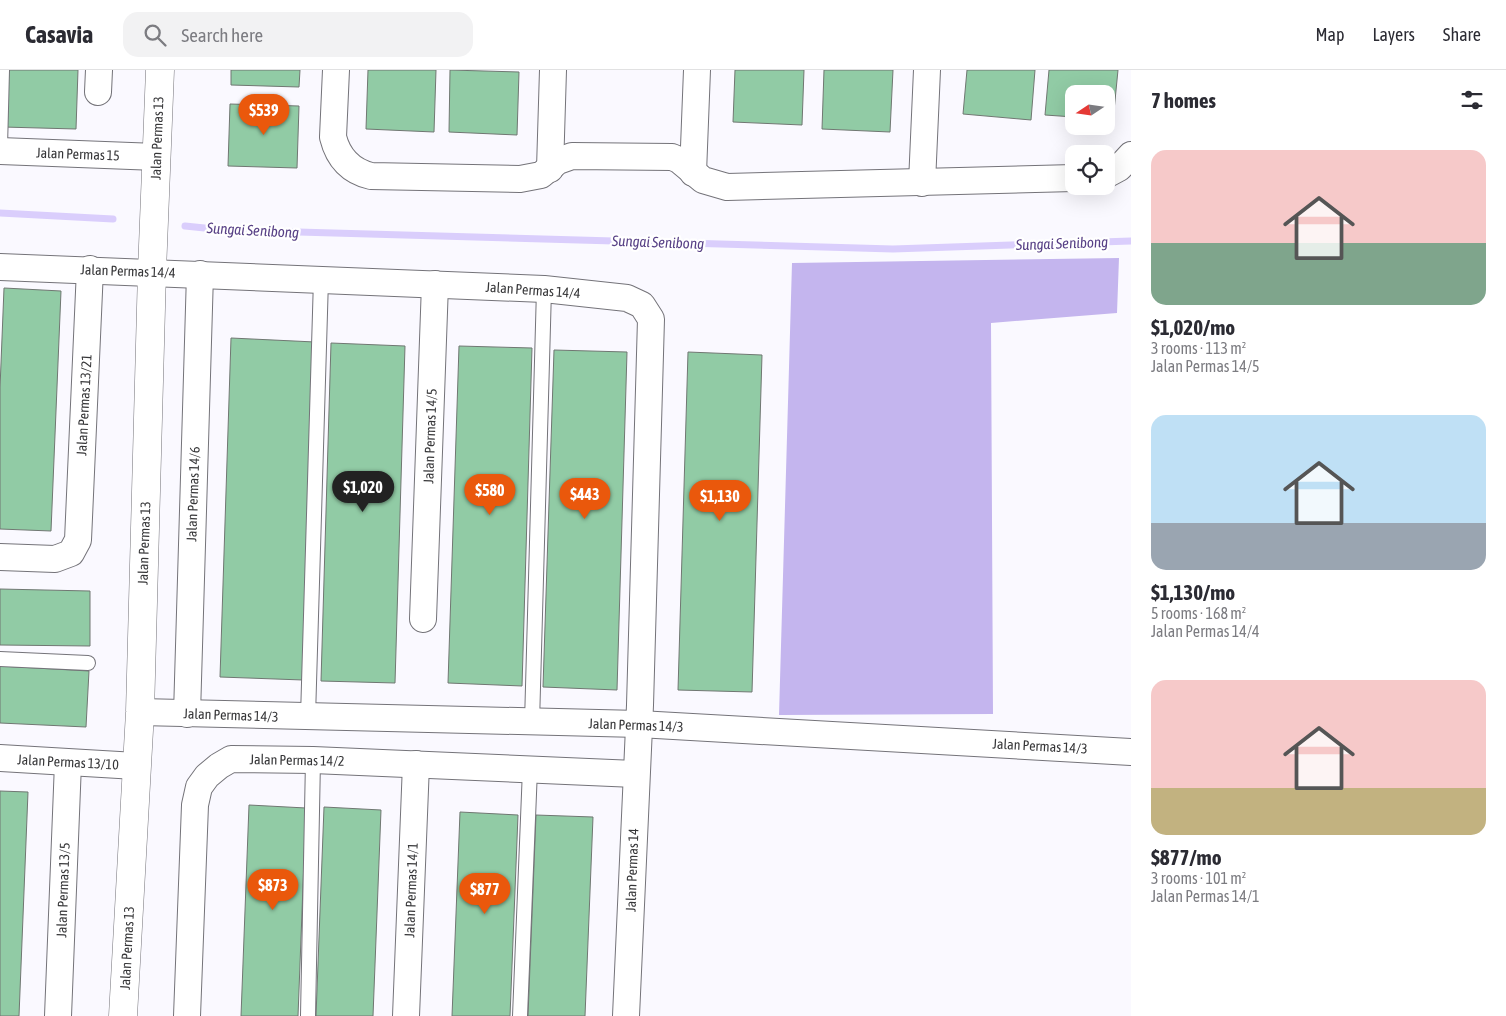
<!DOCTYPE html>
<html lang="en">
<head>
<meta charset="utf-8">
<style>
	:root { --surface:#fff; --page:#f2f2f3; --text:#2b2b33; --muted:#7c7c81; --line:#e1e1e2; --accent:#ea580c }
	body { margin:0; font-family:"Asap Condensed",sans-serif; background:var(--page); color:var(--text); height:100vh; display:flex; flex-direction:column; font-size:19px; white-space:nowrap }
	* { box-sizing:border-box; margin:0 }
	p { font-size:16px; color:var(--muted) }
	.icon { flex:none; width:28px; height:28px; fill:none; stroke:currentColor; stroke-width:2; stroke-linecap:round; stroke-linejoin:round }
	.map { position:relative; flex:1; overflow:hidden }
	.side { display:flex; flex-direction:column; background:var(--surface); width:375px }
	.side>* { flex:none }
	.needle { width:32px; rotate:257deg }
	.tools { position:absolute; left:1065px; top:15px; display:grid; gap:10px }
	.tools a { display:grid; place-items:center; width:50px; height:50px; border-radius:10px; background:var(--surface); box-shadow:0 5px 20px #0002; font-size:25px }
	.price { position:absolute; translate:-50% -42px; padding:0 11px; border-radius:18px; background:var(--accent); color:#fff; font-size:16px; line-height:32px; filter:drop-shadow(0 1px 2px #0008) }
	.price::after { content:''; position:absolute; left:50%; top:30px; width:15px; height:11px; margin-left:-8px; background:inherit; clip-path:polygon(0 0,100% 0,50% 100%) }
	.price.active { background:#222; color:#fff }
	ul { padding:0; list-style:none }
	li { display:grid; align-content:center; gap:10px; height:265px; padding:0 20px }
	li span { display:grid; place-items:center; height:155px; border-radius:15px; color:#555 }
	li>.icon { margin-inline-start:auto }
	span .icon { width:90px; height:90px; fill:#fffc; stroke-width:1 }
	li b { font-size:21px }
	h2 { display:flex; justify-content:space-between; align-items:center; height:60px; padding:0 20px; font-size:21px }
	header { display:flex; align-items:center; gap:30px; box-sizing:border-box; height:70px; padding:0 25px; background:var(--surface); border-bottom:1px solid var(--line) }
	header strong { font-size:24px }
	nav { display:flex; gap:28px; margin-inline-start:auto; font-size:18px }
	.search { width:350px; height:45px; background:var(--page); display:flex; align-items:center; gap:12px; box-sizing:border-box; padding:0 18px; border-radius:15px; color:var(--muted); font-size:19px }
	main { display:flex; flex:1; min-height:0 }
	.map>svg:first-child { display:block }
</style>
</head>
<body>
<header>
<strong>Casavia</strong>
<div class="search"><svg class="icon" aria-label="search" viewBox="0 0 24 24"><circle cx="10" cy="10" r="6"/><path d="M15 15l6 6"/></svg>Search here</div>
<nav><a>Map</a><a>Layers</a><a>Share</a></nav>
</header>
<main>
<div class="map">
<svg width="1131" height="946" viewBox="0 0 1131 946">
	<rect width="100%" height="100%" fill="#faf9ff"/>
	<!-- forest -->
	<path fill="#c4b5ee" d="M 1119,188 L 1117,243 L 991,253 L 993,644 L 779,645 L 792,193 Z"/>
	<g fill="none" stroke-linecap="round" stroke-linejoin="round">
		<!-- stream -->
		<g stroke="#dacefc" stroke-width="7">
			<path d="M 0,143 L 113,149"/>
			<path d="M 185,156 L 224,160 L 893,179 L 1131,171"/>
		</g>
	</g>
	<!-- building -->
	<g fill="#91cba5" stroke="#707772">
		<path d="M 4,0 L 78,0 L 76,59 L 3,57 Z"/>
		<path d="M 231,0 L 300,0 L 299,17 L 231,15 Z"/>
		<path d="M 368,0 L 436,0 L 434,62 L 366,59 Z"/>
		<path d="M 450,0 L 519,2 L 517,65 L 449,62 Z"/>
		<path d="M 735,0 L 804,0 L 802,55 L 733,52 Z"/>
		<path d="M 824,0 L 893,0 L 890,62 L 822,59 Z"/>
		<path d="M 967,0 L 1035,0 L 1031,50 L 963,44 Z"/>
		<path d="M 1049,0 L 1118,0 L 1113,51 L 1106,50 L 1106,24 L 1074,24 L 1074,47 L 1045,45 Z"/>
		<path d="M 230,34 L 299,36 L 297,98 L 228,96 Z"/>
		<path d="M 4,218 L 61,221 L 51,461 L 0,459 L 0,318 Z"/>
		<path d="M 231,268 L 315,272 L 303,610 L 220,607 Z"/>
		<path d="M 331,273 L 405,276 L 395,613 L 321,611 Z"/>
		<path d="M 459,276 L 532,278 L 522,616 L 448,613 Z"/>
		<path d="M 554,280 L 627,282 L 617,620 L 543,617 Z"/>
		<path d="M 688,282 L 762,285 L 752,622 L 678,620 Z"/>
		<path d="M 0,519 L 90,521 L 90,576 L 0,575 Z"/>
		<path d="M 0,596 L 89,601 L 86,657 L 0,653 Z"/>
		<path d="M 0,721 L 28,722 L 19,946 L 0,946 Z"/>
		<path d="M 249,735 L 306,738 L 298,946 L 241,946 Z"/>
		<path d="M 324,737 L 381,740 L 373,946 L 316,946 Z"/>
		<path d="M 460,742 L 518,745 L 510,946 L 452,946 Z"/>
		<path d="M 536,745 L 593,747 L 585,946 L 528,946 Z"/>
	</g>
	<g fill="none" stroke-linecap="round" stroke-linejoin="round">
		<!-- service casing -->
		<g stroke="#747379" stroke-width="16">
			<g id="service">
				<path d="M 0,77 L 2,0"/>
				<path d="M 0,589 L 88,593"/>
				<path d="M 308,647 L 321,209"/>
				<path d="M 532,653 L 544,219"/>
				<path d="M 308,946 L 313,690"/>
				<path d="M 520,946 L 530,699"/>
			</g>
		</g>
		<!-- minor casing -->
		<g stroke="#747379" stroke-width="28">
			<g id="minor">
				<path d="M 336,0 L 333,67 C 338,87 350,101 371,106 L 520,109 L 541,105 L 558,91 L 572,86 L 672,87 L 679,90 L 703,110 L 727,117 L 1074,108"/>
				<path d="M 98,22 L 99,0"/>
				<path d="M 0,81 L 157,87"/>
				<path d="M 550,99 L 553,0"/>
				<path d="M 693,103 L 697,0"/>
				<path d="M 1106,105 L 1119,98 L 1131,85"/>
				<path d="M 922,113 L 927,0"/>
				<path d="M 0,197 L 544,219 L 627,228 L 642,235 L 651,249 L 640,635 L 626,946"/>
				<path d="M 0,487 L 55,489 L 71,483 L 78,470 L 90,199"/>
				<path d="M 423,549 L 435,214"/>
				<path d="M 140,642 L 639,654 L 1131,682"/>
				<path d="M 187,644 L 200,204"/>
				<path d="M 0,688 L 136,696"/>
				<path d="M 58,946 L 68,693"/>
				<path d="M 187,946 L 195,735 L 199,717 L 207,706 L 219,696 L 231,689 L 313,690 L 635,704"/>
				<path d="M 406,946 L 416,694"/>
			</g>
		</g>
		<!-- secondary casing -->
		<g stroke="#747379" stroke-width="29">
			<path id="secondary" d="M 123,946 L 140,642 L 152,201 L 160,0"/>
		</g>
		<!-- service -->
		<use href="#service" stroke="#fff" stroke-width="14"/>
		<!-- minor -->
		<use href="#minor" stroke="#fff" stroke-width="26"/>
		<!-- secondary -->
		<use href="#secondary" stroke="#fff" stroke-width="28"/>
	</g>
	<g text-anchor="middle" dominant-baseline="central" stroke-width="4.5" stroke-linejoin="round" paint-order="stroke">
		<!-- street labels -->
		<g font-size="14" fill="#363638" stroke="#fff">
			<text transform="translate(157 68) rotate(-88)">Jalan Permas 13</text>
			<text transform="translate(78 84) rotate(2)">Jalan Permas 15</text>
			<text transform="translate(128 201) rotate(2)">Jalan Permas 14/4</text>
			<text transform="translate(533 220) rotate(4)">Jalan Permas 14/4</text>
			<text transform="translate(84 335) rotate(-87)">Jalan Permas 13/21</text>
			<text transform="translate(430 366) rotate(-88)">Jalan Permas 14/5</text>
			<text transform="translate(193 424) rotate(-88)">Jalan Permas 14/6</text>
			<text transform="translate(144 473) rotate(-88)">Jalan Permas 13</text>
			<text transform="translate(231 645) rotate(2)">Jalan Permas 14/3</text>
			<text transform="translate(636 655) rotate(2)">Jalan Permas 14/3</text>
			<text transform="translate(1040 676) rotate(3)">Jalan Permas 14/3</text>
			<text transform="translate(297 690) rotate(1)">Jalan Permas 14/2</text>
			<text transform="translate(68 692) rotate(3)">Jalan Permas 13/10</text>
			<text transform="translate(632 800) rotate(-88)">Jalan Permas 14</text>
			<text transform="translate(63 820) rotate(-88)">Jalan Permas 13/5</text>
			<text transform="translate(411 820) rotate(-88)">Jalan Permas 14/1</text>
			<text transform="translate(127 878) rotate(-87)">Jalan Permas 13</text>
		</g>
		<!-- water labels -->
		<g font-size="15" font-style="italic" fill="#584186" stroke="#fff">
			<text transform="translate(253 160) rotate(3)">Sungai Senibong</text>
			<text transform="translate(658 172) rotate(2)">Sungai Senibong</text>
			<text transform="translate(1062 173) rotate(-2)">Sungai Senibong</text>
		</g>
	</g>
</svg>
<div class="tools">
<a><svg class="needle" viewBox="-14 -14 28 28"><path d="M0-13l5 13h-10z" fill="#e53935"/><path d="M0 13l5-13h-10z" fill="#7c7c81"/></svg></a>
<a><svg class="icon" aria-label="locate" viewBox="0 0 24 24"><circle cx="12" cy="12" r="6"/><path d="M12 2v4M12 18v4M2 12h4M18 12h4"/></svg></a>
</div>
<b class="price" style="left:264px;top:66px">$539</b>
<b class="price active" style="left:363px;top:443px">$1,020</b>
<b class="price" style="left:490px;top:446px">$580</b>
<b class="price" style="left:585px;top:450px">$443</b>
<b class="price" style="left:720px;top:452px">$1,130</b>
<b class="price" style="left:273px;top:841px">$873</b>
<b class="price" style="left:485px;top:845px">$877</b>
</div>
<section class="side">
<h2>7 homes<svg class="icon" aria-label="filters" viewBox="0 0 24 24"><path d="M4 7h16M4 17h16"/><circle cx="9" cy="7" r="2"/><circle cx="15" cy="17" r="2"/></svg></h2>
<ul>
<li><span style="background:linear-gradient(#f6c9c9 60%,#7fa58c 0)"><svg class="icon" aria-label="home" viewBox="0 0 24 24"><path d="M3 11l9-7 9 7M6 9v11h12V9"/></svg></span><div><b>$1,020/mo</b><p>3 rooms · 113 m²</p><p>Jalan Permas 14/5</p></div></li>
<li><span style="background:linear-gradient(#bfe0f5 70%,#9aa5b1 0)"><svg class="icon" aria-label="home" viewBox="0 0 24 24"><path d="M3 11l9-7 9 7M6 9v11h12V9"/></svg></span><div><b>$1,130/mo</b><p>5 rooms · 168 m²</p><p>Jalan Permas 14/4</p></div></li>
<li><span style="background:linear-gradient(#f6c9c9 70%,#c2b280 0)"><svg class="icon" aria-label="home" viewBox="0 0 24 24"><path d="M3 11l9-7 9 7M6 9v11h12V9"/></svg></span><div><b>$877/mo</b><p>3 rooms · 101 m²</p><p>Jalan Permas 14/1</p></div></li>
</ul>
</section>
</main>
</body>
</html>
